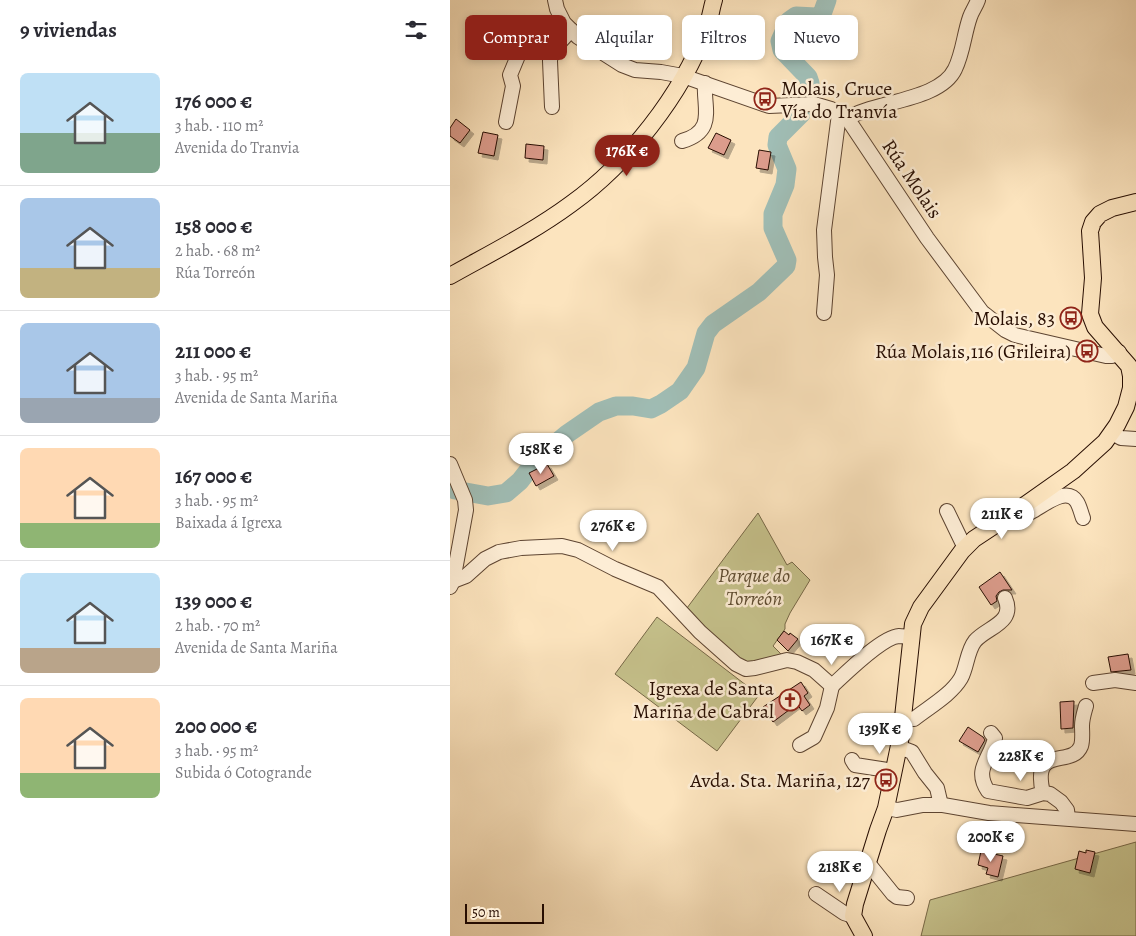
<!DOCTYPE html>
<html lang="es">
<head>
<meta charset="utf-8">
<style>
	:root { --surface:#fff; --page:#f2f2f3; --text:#2b2b33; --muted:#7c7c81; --line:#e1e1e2; --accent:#8f2418 }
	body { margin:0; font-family:Alegreya,serif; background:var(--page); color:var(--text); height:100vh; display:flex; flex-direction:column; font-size:19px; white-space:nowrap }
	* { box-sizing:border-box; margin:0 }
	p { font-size:16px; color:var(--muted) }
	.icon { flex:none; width:28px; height:28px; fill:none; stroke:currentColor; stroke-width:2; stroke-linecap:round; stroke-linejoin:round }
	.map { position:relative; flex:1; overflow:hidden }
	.details { display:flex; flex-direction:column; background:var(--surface); width:450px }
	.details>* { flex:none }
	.top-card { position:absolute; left:15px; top:15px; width:475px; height:45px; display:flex; gap:10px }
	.scale { position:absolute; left:15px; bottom:12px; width:79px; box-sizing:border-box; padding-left:5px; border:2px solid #280e02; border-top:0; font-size:14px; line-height:18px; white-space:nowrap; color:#280e02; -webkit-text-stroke:4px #fdedd5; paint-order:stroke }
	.price { position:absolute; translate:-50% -42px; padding:0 11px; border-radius:18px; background:#fff; color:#222; font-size:16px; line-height:32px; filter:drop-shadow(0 1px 2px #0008) }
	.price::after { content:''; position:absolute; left:50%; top:30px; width:15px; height:11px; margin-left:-8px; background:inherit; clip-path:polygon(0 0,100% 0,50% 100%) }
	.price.selected { background:var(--accent); color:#fff }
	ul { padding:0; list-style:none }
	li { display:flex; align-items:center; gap:15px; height:125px; padding:0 20px }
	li+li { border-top:1px solid var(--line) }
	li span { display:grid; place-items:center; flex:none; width:140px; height:100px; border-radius:8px; color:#555 }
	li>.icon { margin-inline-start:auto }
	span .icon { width:60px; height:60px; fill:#fffc; stroke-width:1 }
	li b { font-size:21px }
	h2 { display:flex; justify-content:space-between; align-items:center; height:60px; padding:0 20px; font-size:21px }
	.tag { padding:0 18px; border-radius:8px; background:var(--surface); box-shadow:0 2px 8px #0003; font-size:18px; line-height:45px }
	.tag.selected { background:var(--accent); color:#fff }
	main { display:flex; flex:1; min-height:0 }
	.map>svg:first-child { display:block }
</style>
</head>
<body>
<main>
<section class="details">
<h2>9 viviendas<svg class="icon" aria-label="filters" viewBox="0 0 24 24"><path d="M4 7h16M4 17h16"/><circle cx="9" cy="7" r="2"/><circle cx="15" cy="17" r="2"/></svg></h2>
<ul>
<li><span style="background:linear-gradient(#bfe0f5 60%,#7fa58c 0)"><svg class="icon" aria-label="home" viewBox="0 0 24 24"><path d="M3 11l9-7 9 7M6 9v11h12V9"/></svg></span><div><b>176 000 €</b><p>3 hab. · 110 m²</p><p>Avenida do Tranvia</p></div></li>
<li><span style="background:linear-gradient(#a9c7e8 70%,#c2b280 0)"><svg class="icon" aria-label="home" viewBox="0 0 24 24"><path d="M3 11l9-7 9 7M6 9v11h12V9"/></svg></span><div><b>158 000 €</b><p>2 hab. · 68 m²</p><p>Rúa Torreón</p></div></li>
<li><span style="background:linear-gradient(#a9c7e8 75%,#9aa5b1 0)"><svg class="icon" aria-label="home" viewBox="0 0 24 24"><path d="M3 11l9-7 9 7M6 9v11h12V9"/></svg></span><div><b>211 000 €</b><p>3 hab. · 95 m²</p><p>Avenida de Santa Mariña</p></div></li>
<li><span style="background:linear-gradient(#ffd9b3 75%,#8fb573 0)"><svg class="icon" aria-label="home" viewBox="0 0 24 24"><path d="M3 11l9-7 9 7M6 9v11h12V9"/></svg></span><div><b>167 000 €</b><p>3 hab. · 95 m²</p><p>Baixada á Igrexa</p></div></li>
<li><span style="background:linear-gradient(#bfe0f5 75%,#b9a48a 0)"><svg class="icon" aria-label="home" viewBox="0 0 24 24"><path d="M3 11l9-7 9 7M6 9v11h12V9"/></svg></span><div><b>139 000 €</b><p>2 hab. · 70 m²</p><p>Avenida de Santa Mariña</p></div></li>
<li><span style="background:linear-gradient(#ffd9b3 75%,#8fb573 0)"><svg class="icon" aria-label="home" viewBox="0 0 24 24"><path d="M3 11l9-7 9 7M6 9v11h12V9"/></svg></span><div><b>200 000 €</b><p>3 hab. · 95 m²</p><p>Subida ó Cotogrande</p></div></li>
</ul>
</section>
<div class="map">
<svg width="686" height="936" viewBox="0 0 686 936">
	<defs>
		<filter id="shadow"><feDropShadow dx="4" dy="4" stdDeviation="0" flood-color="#0004"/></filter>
	</defs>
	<rect width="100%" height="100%" fill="#fce4be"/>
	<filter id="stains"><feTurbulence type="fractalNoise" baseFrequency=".004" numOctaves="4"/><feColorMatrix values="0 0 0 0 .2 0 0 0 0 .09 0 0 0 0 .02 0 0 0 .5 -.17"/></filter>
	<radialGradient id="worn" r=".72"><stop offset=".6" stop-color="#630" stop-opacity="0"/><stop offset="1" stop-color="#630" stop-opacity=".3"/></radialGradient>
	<!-- green -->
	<g fill="#c6c28c" stroke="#776847">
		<path d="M 308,513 L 337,565 L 342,562 L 360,580 L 340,613 L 335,624 L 335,629 L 323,646 L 331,654 C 319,659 307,665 293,661 C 283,659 245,618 237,608 Z"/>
		<path d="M 207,617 L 309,695 L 267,751 L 165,674 Z"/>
		<path d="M 686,842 L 686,936 L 471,936 L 480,900 Z"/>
	</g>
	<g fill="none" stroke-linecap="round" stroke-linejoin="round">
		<!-- river -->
		<path stroke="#a0beb6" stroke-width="19" d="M 0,487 L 5,490 L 38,496 L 56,493 L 70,481 L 87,459 L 117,434 L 149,412 L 166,406 L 183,406 L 201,409 L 211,404 L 230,391 L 246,368 L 256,333 L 263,324 L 309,292 L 336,266 L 337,260 L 323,228 L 323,214 L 335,185 L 337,169 L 327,145 L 328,137 L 351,114 L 360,83 L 358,77 L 332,50 L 330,41 L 339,21 L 346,16 L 366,17 L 372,14 L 377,0"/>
	</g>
	<!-- building -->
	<g fill="#dc9c8c" stroke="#280e02" filter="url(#shadow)">
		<path d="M 6,119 L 20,130 L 10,143 L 0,136 L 0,128 Z"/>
		<path d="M 33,132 L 48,135 L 44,156 L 28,153 Z"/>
		<path d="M 266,133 L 281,140 L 274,155 L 258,148 Z"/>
		<path d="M 76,144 L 94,146 L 93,160 L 75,158 Z"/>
		<path d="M 309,150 L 321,152 L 318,170 L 306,168 Z"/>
		<path d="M 97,464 L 104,476 L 86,486 L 79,473 Z"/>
		<path d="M 550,572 L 562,590 L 553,590 L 549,592 L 546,596 L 547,601 L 541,605 L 529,587 Z"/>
		<path d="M 334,631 L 339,635 L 340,633 L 348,639 L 338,651 L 327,640 Z"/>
		<path d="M 678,654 L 681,670 L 661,672 L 658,657 Z"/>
		<path d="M 351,682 L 358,693 L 354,696 L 360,705 L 352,711 L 347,704 L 323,722 L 313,707 Z"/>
		<path d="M 624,701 L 623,728 L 611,729 L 610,702 Z"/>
		<path d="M 518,727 L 533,737 L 535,740 L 528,752 L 509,741 Z"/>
		<path d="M 636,850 L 645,852 L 640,873 L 625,869 L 629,851 L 636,853 Z"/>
		<path d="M 531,851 L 553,856 L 548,877 L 536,874 L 538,868 L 528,865 Z"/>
	</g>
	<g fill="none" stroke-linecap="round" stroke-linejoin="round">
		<!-- minor casing -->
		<g stroke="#5d4431" stroke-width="16">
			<g id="minor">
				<path d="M 105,0 L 107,9 L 114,23 L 128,37 L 172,65 L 185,70 L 211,72 L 233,76 L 319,106 L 364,104 L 381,109 L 399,121 L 477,238 L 532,312 L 555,330 L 565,335 L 656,356 L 662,356 L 669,352"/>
				<path d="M 102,107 L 100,61 L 101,53 L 110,42"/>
				<path d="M 396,119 C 424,101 490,101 505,69 C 513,53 514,34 520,17 C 522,11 526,6 528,0"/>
				<path d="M 56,122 L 63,86 L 60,75 L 70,51 L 77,47 L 110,42 L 121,30"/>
				<path d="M 232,141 C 267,131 253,107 255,83"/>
				<path d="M 374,313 L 377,275 L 375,257 L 374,230 L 389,114"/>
				<path d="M 662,433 L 671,438 L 686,439"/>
				<path d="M 0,464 L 15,500 L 16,510 L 3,581 L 0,587"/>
				<path d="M 576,505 L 581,512 C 593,506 617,485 627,502 C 630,507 631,513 633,518"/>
				<path d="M 497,511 L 512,542 L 516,547"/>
				<path d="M 3,581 L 16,576 L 35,559 L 49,552 L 71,548 L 112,546 L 128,550 L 165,569 L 208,587 L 250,632 L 286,664 L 296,669 L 305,668 L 337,660 L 347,662 L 364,670 L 382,686 C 395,674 432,637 449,636 C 453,636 457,637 461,637"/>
				<path d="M 643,683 L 665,680 L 686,683"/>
				<path d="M 453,718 L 464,719 C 479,707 501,695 511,678 C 517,667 517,651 525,641 C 537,627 566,623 555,598"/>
				<path d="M 541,733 L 545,738 C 541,758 523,769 538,791 L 577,798 L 593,793 L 600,794 L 611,802 L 617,810 L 618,818"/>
				<path d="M 350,745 L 364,737 L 377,708 L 382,686"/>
				<path d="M 449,747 L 462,752 L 475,773 L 487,788 L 491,805"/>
				<path d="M 402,760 L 405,765 L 444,771"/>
				<path d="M 593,793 C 581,743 622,769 631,746 C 633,740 632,731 632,726 C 632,719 634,713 636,706"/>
				<path d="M 436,808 L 447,810 L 473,805 L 493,805 L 539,813 L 686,824"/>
				<path d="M 418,863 L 443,894 L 447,897 L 457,898"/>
				<path d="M 366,894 L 394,913 L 403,916"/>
			</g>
		</g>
		<!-- major casing -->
		<g stroke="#280e02" stroke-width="18">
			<g id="major">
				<path d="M 0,276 C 41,253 83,232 121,204 C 177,164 232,95 256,29 C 260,20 261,10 264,0"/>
				<path d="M 414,936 L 403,916 L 405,904 L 428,830 L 436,808 L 451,736 L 463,624 L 471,607 L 512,551 L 524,539 L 565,512 L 623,471 L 655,442 L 667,425 L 676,407 L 681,388 L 681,376 L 679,366 L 645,327 L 640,314 L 643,278 L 640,231 L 643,222 L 650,214 L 662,208 L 686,202"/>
			</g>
		</g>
		<!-- minor -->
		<use href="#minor" stroke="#fdedd5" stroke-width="14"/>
		<!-- major -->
		<use href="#major" stroke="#fce4be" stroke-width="16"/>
	</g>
	<!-- icons -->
	<defs>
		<g id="bus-ring" transform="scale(1.125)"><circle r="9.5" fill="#fdedd5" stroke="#8f2418" stroke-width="1.5"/><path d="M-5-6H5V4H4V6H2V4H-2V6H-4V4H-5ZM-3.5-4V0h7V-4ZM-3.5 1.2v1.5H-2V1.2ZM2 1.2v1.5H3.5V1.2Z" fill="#8f2418"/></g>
		<g id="church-ring" transform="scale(1.125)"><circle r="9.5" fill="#fdedd5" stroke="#8f2418" stroke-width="1.5"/><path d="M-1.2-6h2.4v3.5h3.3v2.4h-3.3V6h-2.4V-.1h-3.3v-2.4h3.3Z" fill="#8f2418"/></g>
	</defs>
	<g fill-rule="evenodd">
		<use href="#bus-ring" x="315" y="99"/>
		<use href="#bus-ring" x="621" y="318"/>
		<use href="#bus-ring" x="637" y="351"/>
		<use href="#church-ring" x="340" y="700"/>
		<use href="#bus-ring" x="436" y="780"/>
	</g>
	<g text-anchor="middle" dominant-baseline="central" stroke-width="5" stroke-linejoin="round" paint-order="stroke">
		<!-- poi labels -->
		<g font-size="20" fill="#280e02" stroke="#fdedd5" text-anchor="end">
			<text x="331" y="88" text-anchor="start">Molais, Cruce<tspan x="331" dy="23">Vía do Tranvía</tspan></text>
			<text x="605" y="318">Molais, 83</text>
			<text x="621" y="351">Rúa Molais,116 (Grileira)</text>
			<text x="324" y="688">Igrexa de Santa<tspan x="324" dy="23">Mariña de Cabral</tspan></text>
			<text x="420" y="780">Avda. Sta. Mariña, 127</text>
		</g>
		<!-- street labels -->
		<g font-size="20" fill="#280e02" stroke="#fdedd5">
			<text transform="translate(462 179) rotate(56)">Rúa Molais</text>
		</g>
		<!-- park labels -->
		<g font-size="20" font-style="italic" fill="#5f4d32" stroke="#fdedd5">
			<text x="304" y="575">Parque do<tspan x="304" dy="23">Torreón</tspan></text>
		</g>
	</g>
	<rect width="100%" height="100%" filter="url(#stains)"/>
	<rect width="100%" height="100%" fill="url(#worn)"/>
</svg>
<div class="scale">50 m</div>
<b class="price selected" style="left:177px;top:177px">176K €</b>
<b class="price" style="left:91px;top:475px">158K €</b>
<b class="price" style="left:552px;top:540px">211K €</b>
<b class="price" style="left:163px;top:552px">276K €</b>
<b class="price" style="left:382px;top:666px">167K €</b>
<b class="price" style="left:430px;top:755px">139K €</b>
<b class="price" style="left:571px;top:782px">228K €</b>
<b class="price" style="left:541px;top:863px">200K €</b>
<b class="price" style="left:390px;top:893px">218K €</b>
<div class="top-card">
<a class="tag selected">Comprar</a>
<a class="tag">Alquilar</a>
<a class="tag">Filtros</a>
<a class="tag">Nuevo</a>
</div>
</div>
</main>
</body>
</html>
